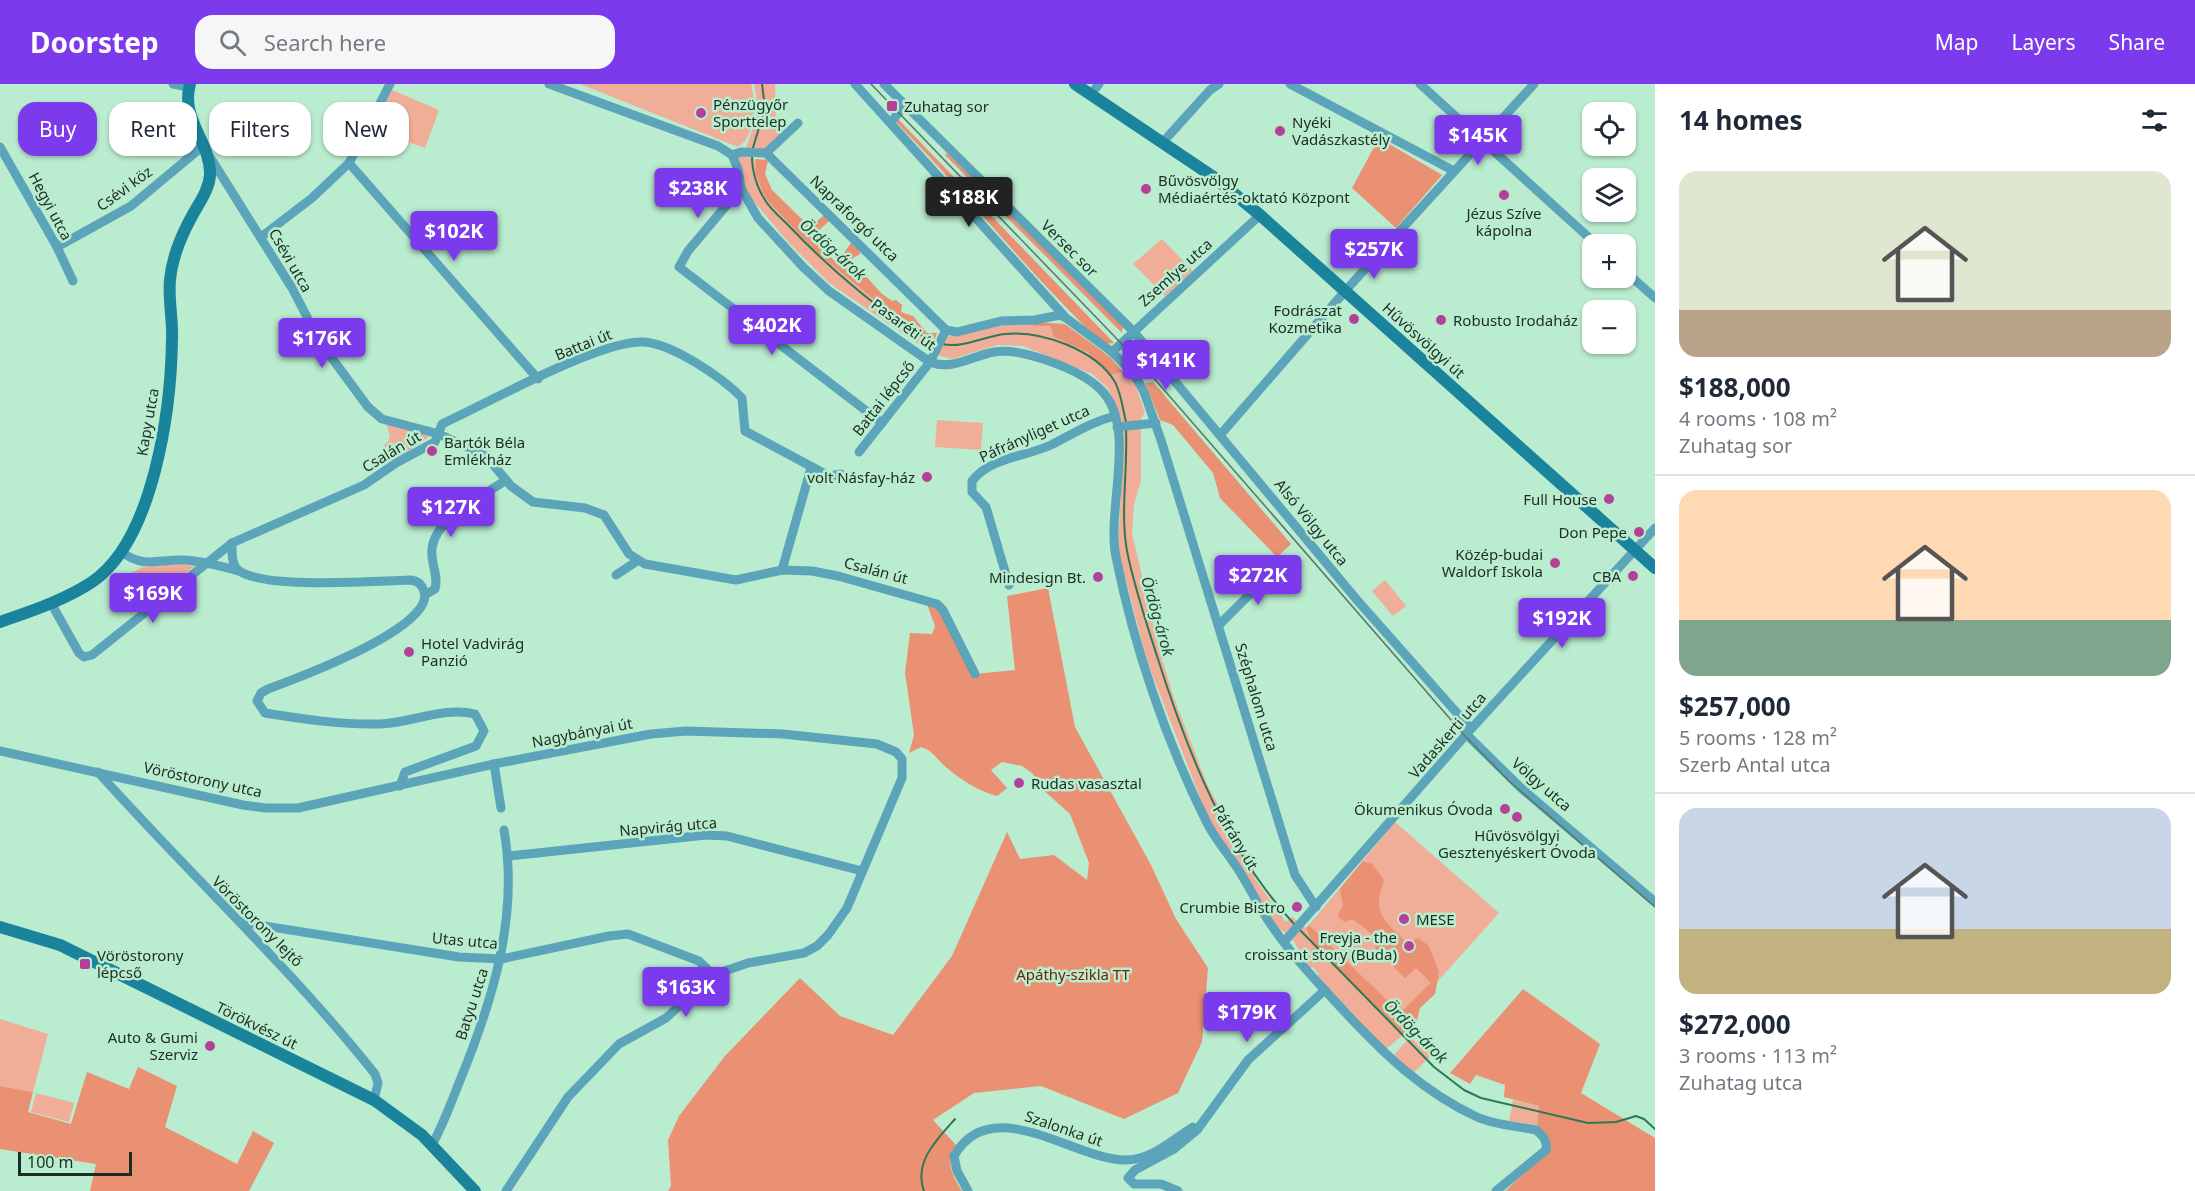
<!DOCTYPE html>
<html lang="en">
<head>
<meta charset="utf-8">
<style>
	:root { --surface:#fff; --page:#f6f6f7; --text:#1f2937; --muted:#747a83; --line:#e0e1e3; --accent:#7c3aed }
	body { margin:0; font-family:"Noto Sans",sans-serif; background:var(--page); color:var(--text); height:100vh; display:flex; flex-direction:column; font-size:22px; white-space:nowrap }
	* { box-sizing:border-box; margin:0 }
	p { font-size:20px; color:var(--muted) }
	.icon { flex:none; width:33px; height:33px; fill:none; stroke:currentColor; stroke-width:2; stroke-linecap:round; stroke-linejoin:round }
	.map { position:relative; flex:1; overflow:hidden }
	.panel { display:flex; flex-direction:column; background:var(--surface); width:540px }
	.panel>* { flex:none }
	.guide { position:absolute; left:18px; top:18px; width:570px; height:54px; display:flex; gap:12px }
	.tools { position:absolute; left:1582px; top:18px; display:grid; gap:12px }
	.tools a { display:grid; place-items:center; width:54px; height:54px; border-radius:12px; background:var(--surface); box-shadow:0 2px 4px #0004; font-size:30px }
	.scale { position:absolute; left:18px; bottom:15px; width:114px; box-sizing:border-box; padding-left:6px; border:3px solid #1b2e23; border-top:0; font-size:16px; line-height:21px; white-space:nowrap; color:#1b2e23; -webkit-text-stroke:4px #baeccf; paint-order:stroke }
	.price { position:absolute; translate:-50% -51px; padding:0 14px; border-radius:6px; background:var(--accent); color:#fff; font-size:20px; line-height:39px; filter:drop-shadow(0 2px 3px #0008) }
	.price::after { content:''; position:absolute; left:50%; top:36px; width:18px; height:14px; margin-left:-9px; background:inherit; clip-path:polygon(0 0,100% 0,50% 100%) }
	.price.active { background:#222; color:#fff }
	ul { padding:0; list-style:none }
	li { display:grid; align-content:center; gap:12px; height:318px; padding:0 24px }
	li+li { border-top:2px solid var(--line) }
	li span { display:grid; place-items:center; height:186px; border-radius:18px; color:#555 }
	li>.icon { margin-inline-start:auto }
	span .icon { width:108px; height:108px; fill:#fffc; stroke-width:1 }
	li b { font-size:26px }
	h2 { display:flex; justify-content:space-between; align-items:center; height:72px; padding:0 24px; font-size:26px }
	.tag { padding:0 21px; border-radius:18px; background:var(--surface); box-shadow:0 2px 4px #0004; font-size:21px; line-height:54px }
	.tag.active { background:var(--accent); color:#fff }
	header { display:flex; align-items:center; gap:36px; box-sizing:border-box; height:84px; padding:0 30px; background:var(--accent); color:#fff }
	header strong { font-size:28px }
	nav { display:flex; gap:33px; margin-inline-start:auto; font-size:21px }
	.search { width:420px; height:54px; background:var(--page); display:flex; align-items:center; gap:15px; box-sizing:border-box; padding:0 21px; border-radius:18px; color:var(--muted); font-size:22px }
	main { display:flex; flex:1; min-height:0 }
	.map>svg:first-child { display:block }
</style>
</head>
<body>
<header>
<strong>Doorstep</strong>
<div class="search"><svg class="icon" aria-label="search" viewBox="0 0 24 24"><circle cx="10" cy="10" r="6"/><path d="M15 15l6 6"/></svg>Search here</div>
<nav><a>Map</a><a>Layers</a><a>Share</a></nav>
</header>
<main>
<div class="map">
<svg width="1655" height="1107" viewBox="0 0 1655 1107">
	<rect width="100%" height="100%" fill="#baeccf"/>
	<!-- green -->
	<g fill="#f0ae99">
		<path d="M 580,0 L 751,0 C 756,18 756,52 738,63 Z"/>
		<path d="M 754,0 L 775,0 C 775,17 778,23 774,40 L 782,49 L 765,67 L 745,66 C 754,43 760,24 754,0 Z"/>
		<path d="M 392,6 L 439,26 L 425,64 L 372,45 Z"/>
		<path d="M 740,72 L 756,75 L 755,88 L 765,114 L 815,167 L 871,213 L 934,258 L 930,268 L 829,199 L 787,157 L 747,109 L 737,74 Z"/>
		<path d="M 1162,155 L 1193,187 L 1165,212 L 1133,180 Z"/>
		<path d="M 1034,238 L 1035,242 L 1050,242 L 1054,253 L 1087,268 L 1111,291 L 1123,288 L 1134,298 L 1145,328 L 1141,335 L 1141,396 L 1134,421 L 1132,449 L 1160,569 L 1174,614 L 1207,700 L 1241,765 L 1254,783 L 1255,795 L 1286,838 L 1292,833 L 1306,844 L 1311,857 L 1403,951 L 1386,965 L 1317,892 L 1319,890 L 1313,883 L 1310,884 L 1293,856 L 1278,843 L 1210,739 L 1147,577 L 1118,466 L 1123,367 L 1122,337 L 1108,304 L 1092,290 L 1023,262 L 997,261 L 952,275 L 937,271 L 946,253 L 998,242 Z"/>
		<path d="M 937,336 L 983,339 L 981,366 L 935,363 Z"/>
		<path d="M 386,338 L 425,349 L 429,353 L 399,373 L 383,361 L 388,358 L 390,352 Z"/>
		<path d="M 175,480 L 195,482 L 168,502 L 168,496 L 164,492 L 125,492 L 143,483 Z"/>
		<path d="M 1385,496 L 1406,522 L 1393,532 L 1372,507 Z"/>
		<path d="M 1395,738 L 1499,829 L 1403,936 L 1309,841 Z"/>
		<path d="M 0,935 L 48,950 L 33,1008 L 0,1002 Z"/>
		<path d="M 1410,953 L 1432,971 L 1412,990 L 1393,972 Z"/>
		<path d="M 36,1009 L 74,1019 L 69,1038 L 31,1028 Z"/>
		<path d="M 1513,1016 L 1539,1022 L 1537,1041 L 1509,1037 Z"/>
	</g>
	<!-- forest -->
	<g fill="#ea9073">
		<path d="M 898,35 L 1114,259 L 1103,260 C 1030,191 967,110 896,38 Z"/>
		<path d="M 1379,54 L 1442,91 L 1396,144 L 1352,104 Z"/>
		<path d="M 947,69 L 1123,241 L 1122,249 L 945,71 Z"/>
		<path d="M 756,75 L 768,76 L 765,90 L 772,106 L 810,143 L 824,131 L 829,137 L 811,154 L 837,179 L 853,156 L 860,161 L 860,170 L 853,174 L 848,183 L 854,190 L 865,191 L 881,209 L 892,217 L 896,216 L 902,221 L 901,228 L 913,232 L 927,249 L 937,249 L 934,258 L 871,213 L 815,167 L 765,114 L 755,88 Z"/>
		<path d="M 1034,238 L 1065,240 L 1110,273 L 1123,288 L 1111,291 L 1087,268 L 1054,253 L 1050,242 L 1034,242 Z"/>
		<path d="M 1153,298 L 1291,460 L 1277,473 L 1220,414 L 1213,389 L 1173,341 L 1160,336 L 1145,299 Z"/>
		<path d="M 1048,504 L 1075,643 L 1151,781 L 1176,835 L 1208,884 L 1202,958 L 1178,1009 L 1124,1035 L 1041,1002 L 974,1009 L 933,1036 L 956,1061 C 945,1078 952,1092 962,1107 L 668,1107 L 671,1102 L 668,1056 L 679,1032 L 725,972 L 800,894 L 840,932 L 893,951 L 952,872 L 1007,748 L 1020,775 L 1054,771 L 1087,796 L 1089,779 L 1070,730 L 1039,702 L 1033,690 L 1022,682 L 1002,678 L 991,686 L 1007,704 L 997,712 C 978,707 963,697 947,684 C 937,676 934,667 921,663 L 909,669 L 914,651 L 905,589 L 910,549 L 932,550 L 935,542 L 927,520 L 938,525 L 975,590 L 1015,586 L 1007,512 Z"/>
		<path d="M 1363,777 L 1372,780 L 1384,796 C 1372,832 1383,834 1407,859 L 1418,854 L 1429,862 L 1439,888 L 1435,910 L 1420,924 L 1417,936 L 1403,951 L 1311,857 L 1306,844 L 1309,841 L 1400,929 L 1431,899 L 1416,884 L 1405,894 L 1376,865 L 1371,849 L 1352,835 L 1345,838 L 1339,834 L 1338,830 L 1343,822 L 1340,805 Z"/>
		<path d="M 1523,905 L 1600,960 L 1581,1009 L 1655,1054 L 1655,1107 L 1505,1107 L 1548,1067 L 1537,1041 L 1539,1022 L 1504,1013 L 1505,1001 L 1476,991 L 1470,1000 L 1450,989 Z"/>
		<path d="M 138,983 L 177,1002 L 165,1043 L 237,1080 L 253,1047 L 274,1059 L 249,1107 L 90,1107 L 96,1080 L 0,1065 L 0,1002 L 33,1008 L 28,1028 L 71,1040 L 87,988 L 129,1005 Z"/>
	</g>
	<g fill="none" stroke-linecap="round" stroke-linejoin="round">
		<!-- stream -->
		<g stroke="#2e7854" stroke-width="2">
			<path d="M 752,67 L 765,24 L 762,0"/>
			<path d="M 752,73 C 752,87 757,104 765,116 C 771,126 781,134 790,143 C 826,181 889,237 936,259"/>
			<path d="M 942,260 C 962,265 985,252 1005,250 C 1041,246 1096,266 1115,298 C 1121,309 1123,326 1126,338"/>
			<path d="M 1126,344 C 1128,384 1120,428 1127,467 C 1134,502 1146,538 1157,572 C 1187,667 1226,767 1295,841"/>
			<path d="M 1299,845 L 1434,983 L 1464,1006 L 1481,1014 L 1588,1039 L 1616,1038 L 1636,1032 L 1644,1035 L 1655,1045"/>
			<path d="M 924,1107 C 913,1078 938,1054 955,1035"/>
		</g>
		<!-- street -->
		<g stroke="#5ba4ba" stroke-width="9">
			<path d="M 173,0 L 189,3"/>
			<path d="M 549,0 L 718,62 L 732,71 L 738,85 L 741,104 L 758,134 L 803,183 L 829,207 L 930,278 C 953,287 971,272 994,268 C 1021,263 1082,286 1101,306 C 1138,343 1106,425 1116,473 C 1134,563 1166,657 1207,739 C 1216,757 1231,773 1241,790 C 1252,807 1260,826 1272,842 C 1293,873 1319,900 1344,927 C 1384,970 1423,1008 1477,1033 C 1495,1041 1517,1042 1536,1046 C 1542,1051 1548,1057 1546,1066 L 1496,1107"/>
			<path d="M 855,0 L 1066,234 L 1112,268 L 1134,290 L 1144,308 L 1161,356 L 1295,791 L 1316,823"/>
			<path d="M 884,0 L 1133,247 L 1357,516 L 1471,645"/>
			<path d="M 1290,0 L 1454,87"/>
			<path d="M 1420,0 L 1596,160"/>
			<path d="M 1091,10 L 1099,0"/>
			<path d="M 891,38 L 905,21"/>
			<path d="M 1163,58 L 1210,6 L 1219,0"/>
			<path d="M 0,63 L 57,163 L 73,197"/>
			<path d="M 766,69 L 798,39"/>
			<path d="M 732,71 L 741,68 L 766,69 L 946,246"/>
			<path d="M 210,73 L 292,204 L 320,258 L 368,323 L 382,335 L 439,350 L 486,372 L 511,402 L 533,418 L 585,424 L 604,431 L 629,470 L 645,480 L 736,496 L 782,486 L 812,487 L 838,492 L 937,520 L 943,526 L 975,590"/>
			<path d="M 349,79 L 538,295"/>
			<path d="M 741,104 L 688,167 L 679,183 L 882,339"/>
			<path d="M 261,153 L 312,114 L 349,79 L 390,0"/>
			<path d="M 57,163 L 131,122 L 203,62"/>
			<path d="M 1626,188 L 1655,214"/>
			<path d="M 946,246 L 957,248 L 1001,237 L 1035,236 L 1060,231 L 1066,234"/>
			<path d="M 1112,268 L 1260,131"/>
			<path d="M 1117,343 L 1156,339"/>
			<path d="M 1221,350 L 1346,206 L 1534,0"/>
			<path d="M 859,368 L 930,278 L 946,246"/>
			<path d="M 232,459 C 232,467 231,479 237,485 C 258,506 378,497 411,496 C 418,497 422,500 424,507 C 437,543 295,595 268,605 L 261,609 L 257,617 L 265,629 C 303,635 341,641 380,640 C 411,639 445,622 475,630 L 484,647 L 476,662 L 405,688 L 400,702"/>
			<path d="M 122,468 C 144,485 158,475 184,476 C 203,477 220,482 239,487"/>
			<path d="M 782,486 L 811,384"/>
			<path d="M 616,491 L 637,477"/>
			<path d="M 1009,501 L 986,423 L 972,408 L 972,397 C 991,373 1025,373 1051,361 C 1073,350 1091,338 1115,332"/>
			<path d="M 425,511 L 435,505 C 439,491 430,479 432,464 C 437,432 482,413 506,396"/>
			<path d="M 51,519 L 79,569 L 84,573 L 92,571 L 232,459 L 364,401 L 396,379 L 435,358 L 442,340 C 486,320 601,255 644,258 C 673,260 723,294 742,314 L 745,347 L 829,392 L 841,390"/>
			<path d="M 1219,541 L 1277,483"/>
			<path d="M 1466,650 L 1521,704 L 1655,818"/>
			<path d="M 0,667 L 243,721 L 266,724 L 298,724 L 494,680 L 651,650 L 686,647 L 783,650 L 877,660 L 896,668 L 902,675 L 902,694 L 847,824 L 828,851 L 817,862 L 804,869 L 748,879 L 713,891 L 666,934 L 619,960 L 568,1013 L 506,1107"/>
			<path d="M 494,680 L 501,724"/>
			<path d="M 98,688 C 189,790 290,883 375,990 L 378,999 L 374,1016"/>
			<path d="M 509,772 L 706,751 L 727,752 L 862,787"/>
			<path d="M 240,838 L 459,873 L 501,875 L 609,852 L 628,850 L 699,877 L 713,891"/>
			<path d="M 1284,858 L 1471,645 L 1655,444"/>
			<path d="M 432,1061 C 444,1039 452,1016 461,994 C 493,915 519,832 504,746"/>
			<path d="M 968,1107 L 957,1087 L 954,1072 C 991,1007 1072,1074 1123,1076 C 1152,1077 1171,1056 1193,1043"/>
			<path d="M 1178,1107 L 1161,1100 L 1134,1100 L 1128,1094 L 1135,1086 L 1174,1065 L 1197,1046 L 1248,976 L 1325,906"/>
		</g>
		<!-- secondary -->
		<g stroke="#1a849d" stroke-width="12">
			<path d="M 1075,0 L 1215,94 L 1260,131 L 1655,484"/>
			<path d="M 0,538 C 31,527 65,516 92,498 C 154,456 171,325 172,255 C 173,236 168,215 170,196 C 172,173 181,152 192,132 C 199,119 209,106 210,91 C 211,58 180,35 190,0"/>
			<path d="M 0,843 L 60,861 L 374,1016 L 422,1051 L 475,1107"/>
		</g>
		<!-- tram -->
		<path stroke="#597866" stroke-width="1.5" d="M 871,0 L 1145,284 L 1465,652 L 1509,697 L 1655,823"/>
	</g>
	<!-- markers -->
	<g fill="#b54098" stroke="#baeccf" stroke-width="2">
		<rect x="886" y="16" width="12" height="12" rx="3"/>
		<circle cx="701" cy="29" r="6"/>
		<circle cx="1280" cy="47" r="6"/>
		<circle cx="1146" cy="105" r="6"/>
		<circle cx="1504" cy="111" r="6"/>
		<circle cx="1354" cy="235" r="6"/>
		<circle cx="1441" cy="236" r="6"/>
		<circle cx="432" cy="367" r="6"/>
		<circle cx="927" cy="393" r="6"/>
		<circle cx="1609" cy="415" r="6"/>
		<circle cx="1639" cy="448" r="6"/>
		<circle cx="1555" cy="479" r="6"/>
		<circle cx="1633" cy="492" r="6"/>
		<circle cx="1098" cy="493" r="6"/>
		<circle cx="409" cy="568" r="6"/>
		<circle cx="1019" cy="699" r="6"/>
		<circle cx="1505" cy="725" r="6"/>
		<circle cx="1517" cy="733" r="6"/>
		<circle cx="1297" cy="823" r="6"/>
		<circle cx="1404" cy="835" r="6"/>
		<circle cx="1409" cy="862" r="6"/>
		<rect x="79" y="874" width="12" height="12" rx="3"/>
		<circle cx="210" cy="962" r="6"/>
	</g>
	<g text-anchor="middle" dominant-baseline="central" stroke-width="5" stroke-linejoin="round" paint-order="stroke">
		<!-- poi labels -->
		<g font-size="15" fill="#1b2e23" stroke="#baeccf" text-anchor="end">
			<text x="713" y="20" text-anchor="start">Pénzügyőr<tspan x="713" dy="17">Sporttelep</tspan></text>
			<text x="904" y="22" text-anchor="start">Zuhatag sor</text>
			<text x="1292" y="38" text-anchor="start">Nyéki<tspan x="1292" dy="17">Vadászkastély</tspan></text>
			<text x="1158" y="96" text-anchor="start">Bűvösvölgy<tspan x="1158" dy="17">Médiaértés-oktató Központ</tspan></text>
			<text x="1504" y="129" text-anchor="middle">Jézus Szíve<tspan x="1504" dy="17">kápolna</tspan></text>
			<text x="1342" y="226">Fodrászat<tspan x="1342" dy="17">Kozmetika</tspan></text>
			<text x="1453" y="236" text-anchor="start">Robusto Irodaház</text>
			<text x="444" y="358" text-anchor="start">Bartók Béla<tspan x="444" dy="17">Emlékház</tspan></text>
			<text x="915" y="393">volt Násfay-ház</text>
			<text x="1597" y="415">Full House</text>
			<text x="1627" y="448">Don Pepe</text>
			<text x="1543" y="470">Közép-budai<tspan x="1543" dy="17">Waldorf Iskola</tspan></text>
			<text x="1621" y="492">CBA</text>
			<text x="1086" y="493">Mindesign Bt.</text>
			<text x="421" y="559" text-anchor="start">Hotel Vadvirág<tspan x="421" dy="17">Panzió</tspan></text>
			<text x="1031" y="699" text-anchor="start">Rudas vasasztal</text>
			<text x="1493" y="725">Ökumenikus Óvoda</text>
			<text x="1517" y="751" text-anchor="middle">Hűvösvölgyi<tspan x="1517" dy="17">Gesztenyéskert Óvoda</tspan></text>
			<text x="1285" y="823">Crumbie Bistro</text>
			<text x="1416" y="835" text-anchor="start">MESE</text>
			<text x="1397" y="853">Freyja - the<tspan x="1397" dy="17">croissant story (Buda)</tspan></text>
			<text x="97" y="871" text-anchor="start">Vöröstorony<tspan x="97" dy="17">lépcső</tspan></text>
			<text x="198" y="953">Auto &amp; Gumi<tspan x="198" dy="17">Szerviz</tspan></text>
		</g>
		<!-- street labels -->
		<g font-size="15" fill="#1b2e23" stroke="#baeccf">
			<text transform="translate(124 104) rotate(-36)">Csévi köz</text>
			<text transform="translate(51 122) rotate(62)">Hegyi utca</text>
			<text transform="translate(855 134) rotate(44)">Napraforgó utca</text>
			<text transform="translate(1070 164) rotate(45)">Versec sor</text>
			<text transform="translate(291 176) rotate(60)">Csévi utca</text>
			<text transform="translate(1175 188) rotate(-42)">Zsemlye utca</text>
			<text transform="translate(904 240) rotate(36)">Pasaréti út</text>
			<text transform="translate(1424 256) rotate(42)">Hűvösvölgyi út</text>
			<text transform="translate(583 260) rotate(-22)">Battai út</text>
			<text transform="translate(883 314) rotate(-52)">Battai lépcső</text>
			<text transform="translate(147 338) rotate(-80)">Kapy utca</text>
			<text transform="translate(1034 349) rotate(-24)">Páfrányliget utca</text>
			<text transform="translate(391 367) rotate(-31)">Csalán út</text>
			<text transform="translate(1312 438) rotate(51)">Alsó Völgy utca</text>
			<text transform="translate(876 486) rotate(15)">Csalán út</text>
			<text transform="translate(1257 613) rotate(73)">Széphalom utca</text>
			<text transform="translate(582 648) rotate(-11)">Nagybányai út</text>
			<text transform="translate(1447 651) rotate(-49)">Vadaskerti utca</text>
			<text transform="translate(203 695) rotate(12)">Vöröstorony utca</text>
			<text transform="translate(1542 700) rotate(41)">Völgy utca</text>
			<text transform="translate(668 742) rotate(-5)">Napvirág utca</text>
			<text transform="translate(1236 753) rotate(59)">Páfrány út</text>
			<text transform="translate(258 837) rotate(45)">Vöröstorony lejtő</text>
			<text transform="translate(465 856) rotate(5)">Utas utca</text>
			<text transform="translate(471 920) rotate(-72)">Batyu utca</text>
			<text transform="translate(257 941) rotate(26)">Törökvész út</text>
			<text transform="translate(1064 1044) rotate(19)">Szalonka út</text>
		</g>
		<!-- park labels -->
		<g font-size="15" fill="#732405" stroke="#baeccf">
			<text x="1073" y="890">Apáthy-szikla TT</text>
		</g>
		<!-- water labels -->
		<g font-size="16" font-style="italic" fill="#1f4732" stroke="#baeccf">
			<text transform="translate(833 165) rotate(42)">Ördög-árok</text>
			<text transform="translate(1158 532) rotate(74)">Ördög-árok</text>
			<text transform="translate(1416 947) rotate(45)">Ördög-árok</text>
		</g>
	</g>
</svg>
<div class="tools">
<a><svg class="icon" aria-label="locate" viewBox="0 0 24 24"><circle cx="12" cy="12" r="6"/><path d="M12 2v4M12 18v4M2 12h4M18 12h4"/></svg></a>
<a><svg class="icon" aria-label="layers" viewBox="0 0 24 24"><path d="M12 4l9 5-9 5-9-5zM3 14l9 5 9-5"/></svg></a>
<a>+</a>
<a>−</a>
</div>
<div class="scale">100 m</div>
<b class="price" style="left:1478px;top:82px">$145K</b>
<b class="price" style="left:698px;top:135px">$238K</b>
<b class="price active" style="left:969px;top:144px">$188K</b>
<b class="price" style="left:454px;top:178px">$102K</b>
<b class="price" style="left:1374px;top:196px">$257K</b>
<b class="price" style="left:772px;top:272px">$402K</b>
<b class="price" style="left:322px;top:285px">$176K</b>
<b class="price" style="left:1166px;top:307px">$141K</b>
<b class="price" style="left:451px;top:454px">$127K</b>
<b class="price" style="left:1258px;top:522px">$272K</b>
<b class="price" style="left:153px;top:540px">$169K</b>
<b class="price" style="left:1562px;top:565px">$192K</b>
<b class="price" style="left:686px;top:934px">$163K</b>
<b class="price" style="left:1247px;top:959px">$179K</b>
<div class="guide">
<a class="tag active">Buy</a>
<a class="tag">Rent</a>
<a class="tag">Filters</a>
<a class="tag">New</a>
</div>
</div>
<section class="panel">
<h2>14 homes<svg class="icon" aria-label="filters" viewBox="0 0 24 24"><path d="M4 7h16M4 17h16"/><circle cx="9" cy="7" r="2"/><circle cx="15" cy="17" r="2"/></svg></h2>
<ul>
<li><span style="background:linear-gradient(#dfe7d0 75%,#b9a48a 0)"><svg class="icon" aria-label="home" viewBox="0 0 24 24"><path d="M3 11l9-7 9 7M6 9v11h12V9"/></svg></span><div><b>$188,000</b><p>4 rooms · 108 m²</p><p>Zuhatag sor</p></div></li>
<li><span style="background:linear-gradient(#ffd9b3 70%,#7fa58c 0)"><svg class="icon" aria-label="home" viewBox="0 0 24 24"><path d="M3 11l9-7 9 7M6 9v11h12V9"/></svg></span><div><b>$257,000</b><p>5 rooms · 128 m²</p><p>Szerb Antal utca</p></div></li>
<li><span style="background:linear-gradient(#c9d6e8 65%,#c2b280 0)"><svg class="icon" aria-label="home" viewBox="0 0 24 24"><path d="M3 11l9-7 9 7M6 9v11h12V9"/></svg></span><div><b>$272,000</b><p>3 rooms · 113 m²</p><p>Zuhatag utca</p></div></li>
</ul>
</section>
</main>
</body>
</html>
